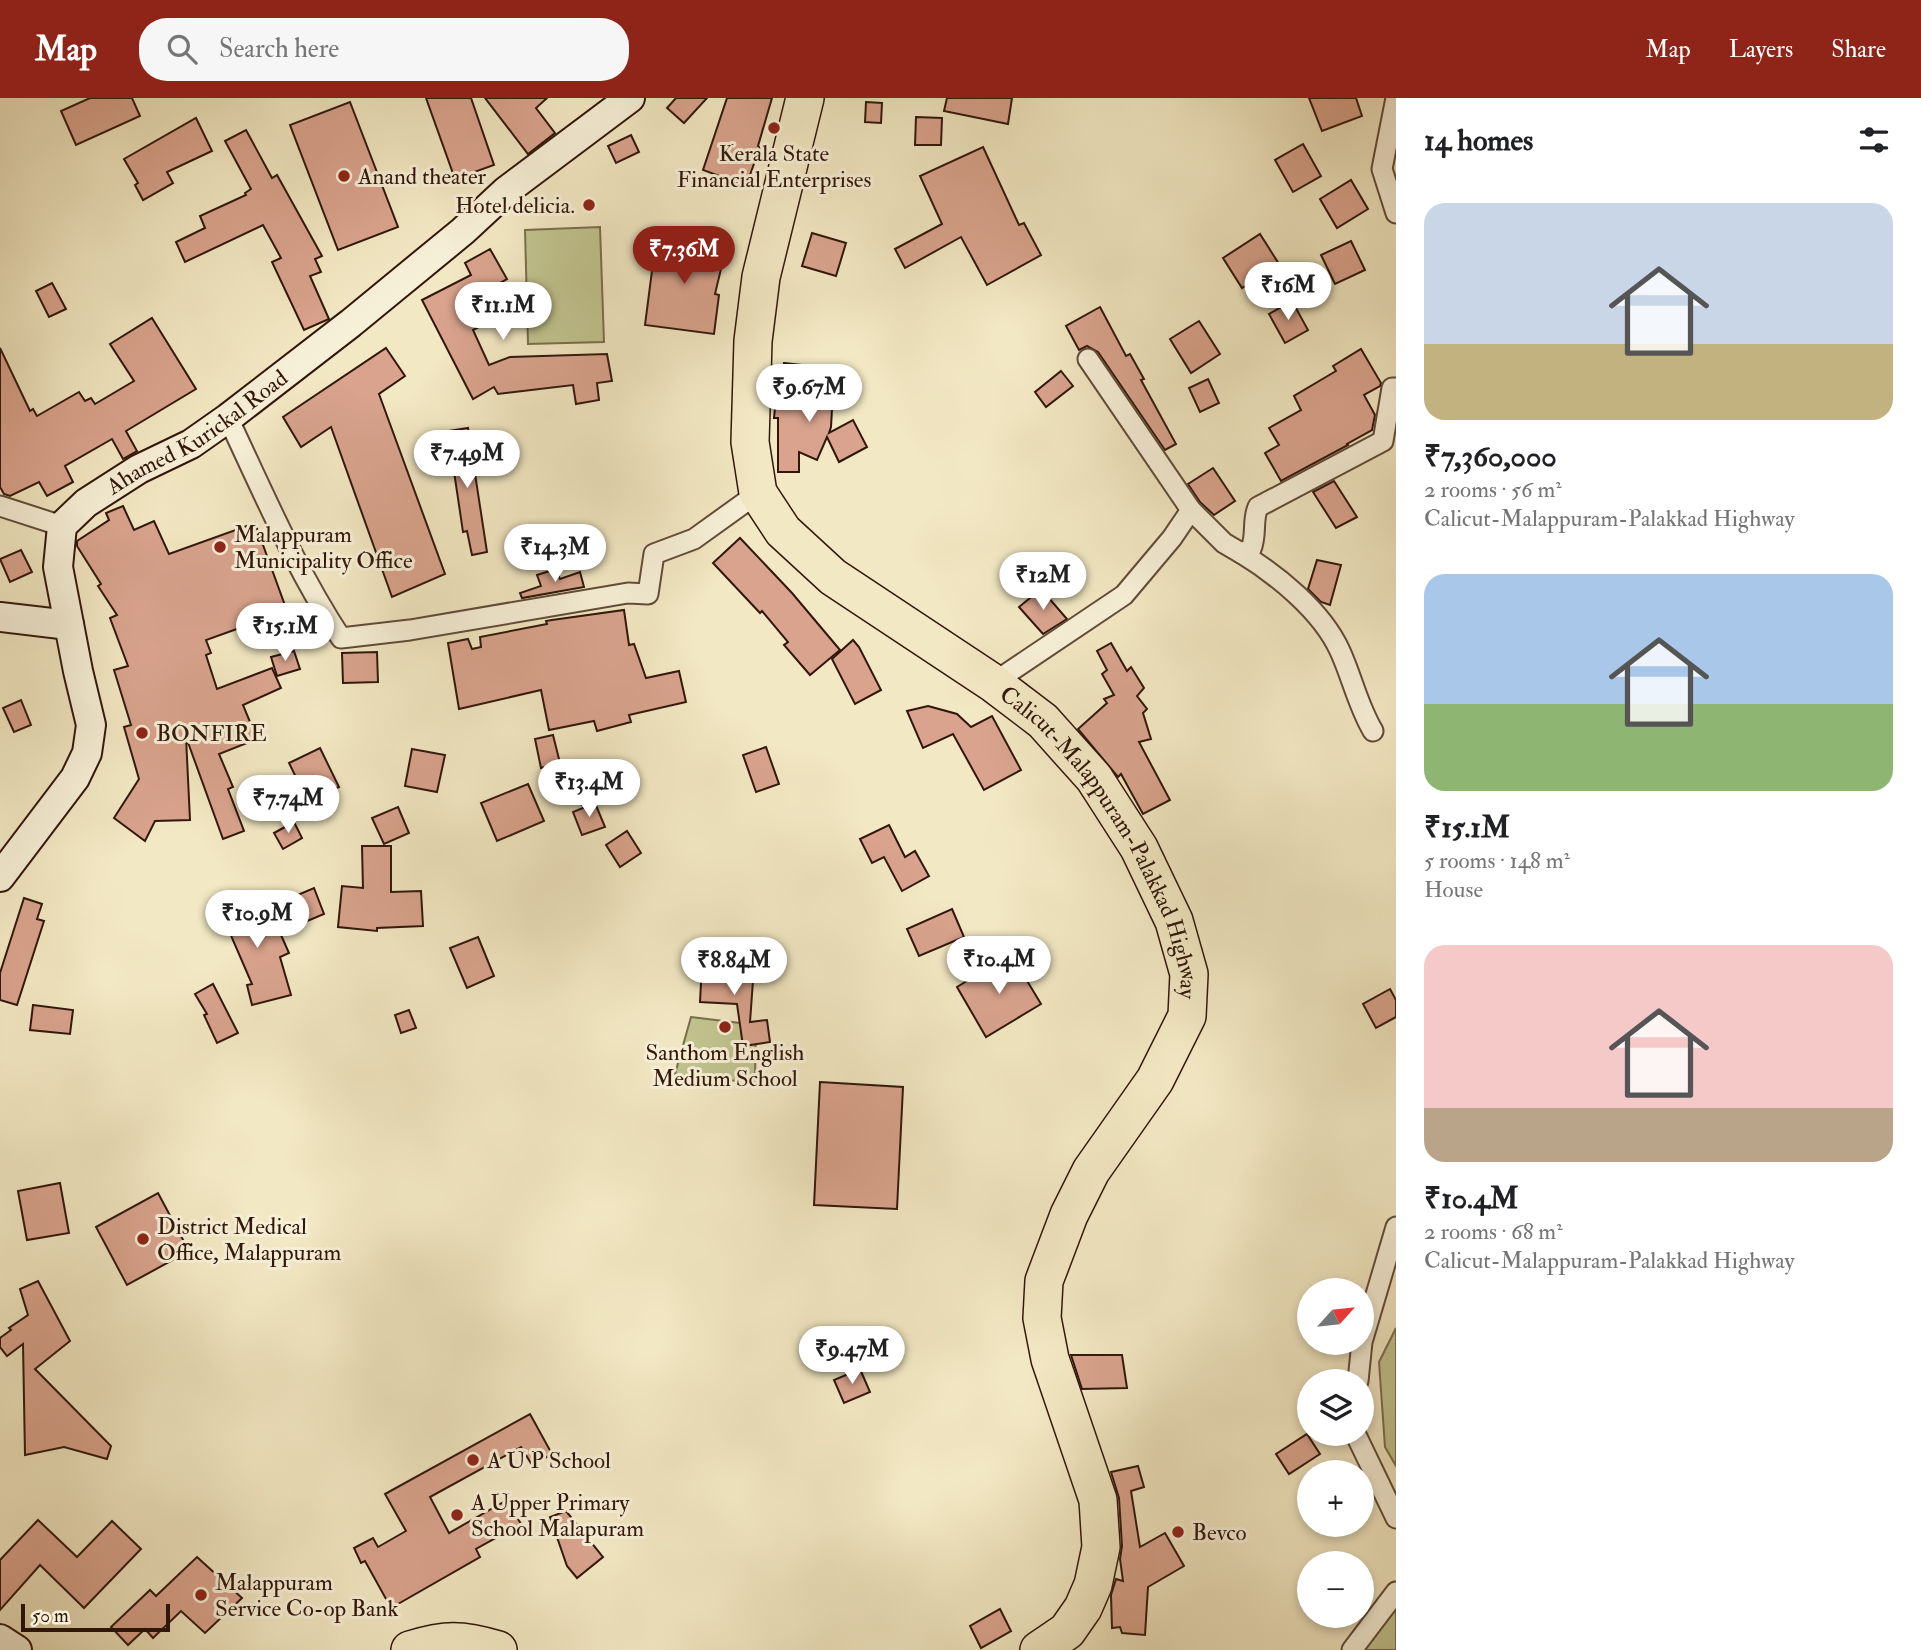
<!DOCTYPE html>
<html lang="en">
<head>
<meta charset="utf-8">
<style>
	:root { --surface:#fff; --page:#f6f6f6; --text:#202124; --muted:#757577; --accent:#8f2418 }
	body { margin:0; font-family:"IM FELL Double Pica",serif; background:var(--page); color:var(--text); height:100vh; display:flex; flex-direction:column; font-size:26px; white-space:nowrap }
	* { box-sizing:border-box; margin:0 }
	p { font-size:23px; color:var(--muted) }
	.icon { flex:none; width:38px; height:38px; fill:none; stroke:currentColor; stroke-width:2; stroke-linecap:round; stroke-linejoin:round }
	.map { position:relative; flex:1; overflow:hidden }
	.sheet { display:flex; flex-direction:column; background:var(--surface); width:525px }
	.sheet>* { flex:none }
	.needle { width:46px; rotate:63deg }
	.tools { position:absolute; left:1297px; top:1180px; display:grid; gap:14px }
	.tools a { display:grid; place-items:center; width:77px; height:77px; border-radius:50%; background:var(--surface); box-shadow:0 4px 10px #0003; font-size:35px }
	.scale { position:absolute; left:21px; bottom:18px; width:149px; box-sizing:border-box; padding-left:7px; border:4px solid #31170a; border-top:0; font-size:19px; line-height:24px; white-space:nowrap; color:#31170a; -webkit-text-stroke:5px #f7f0d8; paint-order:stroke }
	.price { position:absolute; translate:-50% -60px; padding:0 16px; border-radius:24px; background:#fff; color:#222; font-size:23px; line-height:46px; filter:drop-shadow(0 2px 4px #0008) }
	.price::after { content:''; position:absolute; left:50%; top:42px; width:21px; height:16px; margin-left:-10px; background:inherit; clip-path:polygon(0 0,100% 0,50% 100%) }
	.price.active { background:var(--accent); color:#fff }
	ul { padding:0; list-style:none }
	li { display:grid; align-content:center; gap:14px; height:371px; padding:0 28px }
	li span { display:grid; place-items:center; height:217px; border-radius:21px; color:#555 }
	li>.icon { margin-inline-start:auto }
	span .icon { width:126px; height:126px; fill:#fffc; stroke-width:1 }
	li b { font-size:30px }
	h2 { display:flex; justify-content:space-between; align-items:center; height:84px; padding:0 28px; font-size:30px }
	header { display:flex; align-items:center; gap:42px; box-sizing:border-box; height:98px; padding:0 35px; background:var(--accent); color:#fff }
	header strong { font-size:33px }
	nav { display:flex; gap:38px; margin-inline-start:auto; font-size:24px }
	.search { width:490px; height:63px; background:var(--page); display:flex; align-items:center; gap:18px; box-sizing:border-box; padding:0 24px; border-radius:28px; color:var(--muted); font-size:26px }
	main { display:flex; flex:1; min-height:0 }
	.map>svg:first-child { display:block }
</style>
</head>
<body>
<header>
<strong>Map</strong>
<div class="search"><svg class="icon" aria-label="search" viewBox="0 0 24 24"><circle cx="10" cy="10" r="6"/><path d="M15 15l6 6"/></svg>Search here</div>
<nav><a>Map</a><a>Layers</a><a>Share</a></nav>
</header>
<main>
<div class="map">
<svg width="1396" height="1552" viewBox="0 0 1396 1552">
	<rect width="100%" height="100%" fill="#f2e8c3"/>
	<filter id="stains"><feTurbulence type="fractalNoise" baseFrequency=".00286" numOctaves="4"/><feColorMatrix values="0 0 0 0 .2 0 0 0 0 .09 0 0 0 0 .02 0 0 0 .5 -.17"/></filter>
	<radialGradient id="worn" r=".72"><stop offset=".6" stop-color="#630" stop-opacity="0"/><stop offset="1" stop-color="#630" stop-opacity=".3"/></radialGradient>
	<!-- green -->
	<g fill="#c1c48f" stroke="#796e4c" stroke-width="2">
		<path d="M 600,129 L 604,244 L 528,246 L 525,132 Z"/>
		<path d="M 691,919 L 756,927 L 755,985 L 675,976 Z"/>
		<path d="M 1396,1230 L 1396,1368 L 1385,1349 L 1379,1264 Z"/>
		<path d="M 1396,1502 L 1396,1552 L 1359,1552 Z"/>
	</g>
	<!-- building -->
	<g fill="#d9a38d" stroke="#31170a" stroke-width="2">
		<path d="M 90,0 L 132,0 L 140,18 L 76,47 L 61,13 Z"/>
		<path d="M 426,0 L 471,0 L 494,67 L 455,81 Z"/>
		<path d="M 485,0 L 547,0 L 536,10 L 555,35 L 528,56 Z"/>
		<path d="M 676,0 L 707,0 L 684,25 L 667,10 Z"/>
		<path d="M 727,0 L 772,0 L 758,48 L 760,49 L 746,88 L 703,72 Z"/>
		<path d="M 947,0 L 1012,0 L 1008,26 L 944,13 Z"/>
		<path d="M 1309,0 L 1356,0 L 1362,18 L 1322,33 Z"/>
		<path d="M 350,4 L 398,129 L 338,152 L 290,27 Z"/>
		<path d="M 866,4 L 882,5 L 881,25 L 865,24 Z"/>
		<path d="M 916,19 L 942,20 L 941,47 L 915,47 Z"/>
		<path d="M 196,20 L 212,53 L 167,74 L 173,85 L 143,102 L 135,87 L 138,85 L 124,61 Z"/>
		<path d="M 246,32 L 272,80 L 277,77 L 322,158 L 315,161 L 321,174 L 310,178 L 329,221 L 304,232 L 272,164 L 281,160 L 263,127 L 185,164 L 176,144 L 205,130 L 200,118 L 246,97 L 245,95 L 251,91 L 225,43 Z"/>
		<path d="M 631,37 L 639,54 L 616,65 L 608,48 Z"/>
		<path d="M 1303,46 L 1321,78 L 1293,94 L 1275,62 Z"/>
		<path d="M 983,49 L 1019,127 L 1024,125 L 1041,157 L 987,187 L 961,139 L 905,170 L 895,151 L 942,126 L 920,78 Z"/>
		<path d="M 1351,82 L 1368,111 L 1337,130 L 1320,101 Z"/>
		<path d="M 812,135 L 846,145 L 836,178 L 802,168 Z"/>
		<path d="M 1260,136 L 1279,166 L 1242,190 L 1223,160 Z"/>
		<path d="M 656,138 L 725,154 L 715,196 L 719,197 L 714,236 L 645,227 L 653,165 L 650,164 Z"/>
		<path d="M 1351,143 L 1365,172 L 1335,186 L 1321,157 Z"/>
		<path d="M 490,151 L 507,181 L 491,190 L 501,214 L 489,224 L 473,232 L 489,267 L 510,259 L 607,256 L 612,283 L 597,285 L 599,302 L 576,306 L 573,287 L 498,296 L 494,289 L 473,301 L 422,202 L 471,177 L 465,165 Z"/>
		<path d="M 52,185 L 66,211 L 49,219 L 36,193 Z"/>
		<path d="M 1292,203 L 1308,232 L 1285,245 L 1269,216 Z"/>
		<path d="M 1100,209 L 1126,258 L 1130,256 L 1144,281 L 1141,282 L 1176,346 L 1165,352 L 1098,254 L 1087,248 L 1079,252 L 1066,228 Z"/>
		<path d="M 152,220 L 196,291 L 126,333 L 137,353 L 123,361 L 112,341 L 65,368 L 73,384 L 47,398 L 39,384 L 10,398 L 4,396 L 0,389 L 0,250 L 30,313 L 33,311 L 37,318 L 79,294 L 85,303 L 91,300 L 95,306 L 134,283 L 110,246 Z"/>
		<path d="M 1199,223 L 1220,256 L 1191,275 L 1170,241 Z"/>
		<path d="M 386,250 L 405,278 L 379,296 L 445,476 L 392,499 L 331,329 L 301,349 L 283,319 Z"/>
		<path d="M 1361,251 L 1381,285 L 1380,288 L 1364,297 L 1375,317 L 1372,332 L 1347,346 L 1348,347 L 1281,383 L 1265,355 L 1279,347 L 1269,330 L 1301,312 L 1294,298 L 1336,273 L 1333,268 Z"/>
		<path d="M 784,265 L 801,267 L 799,291 L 833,293 L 831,329 L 829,335 L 853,322 L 867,349 L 839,364 L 827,339 L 817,362 L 799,354 L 799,374 L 778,374 L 778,320 L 774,320 L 777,291 L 781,292 Z"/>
		<path d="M 1061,273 L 1073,288 L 1046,309 L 1035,294 Z"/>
		<path d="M 1208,281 L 1219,305 L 1200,314 L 1189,290 Z"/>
		<path d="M 468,330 L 487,454 L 472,457 L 467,433 L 463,434 L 448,333 Z"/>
		<path d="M 1213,370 L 1235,403 L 1214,417 L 1200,404 L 1188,386 Z"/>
		<path d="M 1334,383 L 1357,419 L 1336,430 L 1313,394 Z"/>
		<path d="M 123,408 L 134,432 L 154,423 L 169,456 L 255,425 L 287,513 L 206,542 L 211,555 L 206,557 L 217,591 L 272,570 L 281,590 L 243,607 L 257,641 L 219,656 L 233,689 L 228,691 L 244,733 L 223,741 L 186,639 L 190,722 L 155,723 L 145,743 L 114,720 L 139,681 L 124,629 L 131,627 L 114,572 L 128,568 L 110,520 L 117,517 L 98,488 L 101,486 L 77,448 L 77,443 L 109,422 L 106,415 Z"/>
		<path d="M 740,440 L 792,495 L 840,552 L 810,577 L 784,547 L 788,544 L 762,513 L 760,515 L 713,465 Z"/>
		<path d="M 21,452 L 32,474 L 10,484 L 0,461 Z"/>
		<path d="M 1317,462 L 1341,467 L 1330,507 L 1321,504 L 1308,491 Z"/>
		<path d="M 556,471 L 560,481 L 580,474 L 584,489 L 522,500 L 520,495 L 541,488 L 537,477 Z"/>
		<path d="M 1041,491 L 1067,521 L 1043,536 L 1019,509 Z"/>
		<path d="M 624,512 L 629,547 L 634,546 L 646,580 L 679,573 L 686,604 L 629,617 L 631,624 L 597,633 L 594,623 L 549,632 L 541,592 L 459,611 L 448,545 L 468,541 L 472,551 L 481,549 L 480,539 L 547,526 L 546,523 L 552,522 Z"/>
		<path d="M 853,542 L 859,549 L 881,592 L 855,606 L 832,561 Z"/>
		<path d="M 1111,545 L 1127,573 L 1131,569 L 1144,590 L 1137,598 L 1147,611 L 1143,615 L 1151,641 L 1139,644 L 1170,702 L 1143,716 L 1121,676 L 1118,679 L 1078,631 L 1107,605 L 1104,601 L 1114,597 L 1102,576 L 1107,572 L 1097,553 Z"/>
		<path d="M 294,553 L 300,571 L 277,578 L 271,559 Z"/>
		<path d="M 377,554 L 378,584 L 343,585 L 342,555 Z"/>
		<path d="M 21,602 L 31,627 L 14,634 L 3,610 Z"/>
		<path d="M 928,608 L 957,616 L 971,629 L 992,618 L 1021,672 L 984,692 L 953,636 L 923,650 L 907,613 Z"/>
		<path d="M 553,637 L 560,665 L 541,670 L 535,641 Z"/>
		<path d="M 766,649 L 779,686 L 756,694 L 743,657 Z"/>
		<path d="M 320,650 L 339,689 L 308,704 L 289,665 Z"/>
		<path d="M 412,651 L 445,657 L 437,694 L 405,688 Z"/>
		<path d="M 593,669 L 606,694 L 582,707 L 569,682 Z"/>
		<path d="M 528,686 L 544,723 L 497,743 L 481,705 Z"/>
		<path d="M 595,705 L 605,729 L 582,737 L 573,714 Z"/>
		<path d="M 398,709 L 409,735 L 384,746 L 372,720 Z"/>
		<path d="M 294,724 L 302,740 L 283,751 L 274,735 Z"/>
		<path d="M 889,727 L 905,759 L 915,753 L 929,778 L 902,793 L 884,759 L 872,765 L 860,741 Z"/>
		<path d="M 627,733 L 641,755 L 620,769 L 606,747 Z"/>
		<path d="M 362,748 L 391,748 L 391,794 L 421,793 L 423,828 L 377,830 L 377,833 L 338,829 L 342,788 L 363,790 Z"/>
		<path d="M 314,790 L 324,816 L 298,827 L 288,801 Z"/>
		<path d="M 245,793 L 259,828 L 274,821 L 289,855 L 280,859 L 291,897 L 252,907 L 247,887 L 252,886 L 232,840 L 219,804 Z"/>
		<path d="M 24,800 L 42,806 L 37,821 L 44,823 L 17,907 L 0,902 L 0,875 Z"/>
		<path d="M 952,811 L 964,839 L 919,858 L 907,831 Z"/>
		<path d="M 478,839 L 494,878 L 467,890 L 450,850 Z"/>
		<path d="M 1011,856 L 1041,906 L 986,939 L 957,889 Z"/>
		<path d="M 702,866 L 754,869 L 750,924 L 767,922 L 770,944 L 743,948 L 737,906 L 700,904 Z"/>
		<path d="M 213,886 L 238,935 L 217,945 L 204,917 L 207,916 L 195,896 Z"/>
		<path d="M 1390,891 L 1396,902 L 1396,919 L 1376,930 L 1363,906 Z"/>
		<path d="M 33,907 L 73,912 L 70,936 L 30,932 Z"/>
		<path d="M 409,912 L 416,930 L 401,935 L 395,917 Z"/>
		<path d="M 820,984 L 903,989 L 897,1111 L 814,1107 Z"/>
		<path d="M 60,1085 L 69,1135 L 27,1142 L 18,1093 Z"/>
		<path d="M 158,1095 L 189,1153 L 127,1187 L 96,1129 Z"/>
		<path d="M 38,1183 L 70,1243 L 35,1271 L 111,1348 L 107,1361 L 64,1349 L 25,1357 L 23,1246 L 7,1258 L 0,1249 L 0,1240 L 11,1232 L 9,1230 L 28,1217 L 20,1191 Z"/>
		<path d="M 1071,1257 L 1122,1257 L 1127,1290 L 1082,1291 Z"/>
		<path d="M 860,1271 L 870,1294 L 844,1305 L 834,1282 Z"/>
		<path d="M 530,1316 L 552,1356 L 532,1367 L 521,1349 L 430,1399 L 449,1435 L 507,1402 L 521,1426 L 476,1451 L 480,1459 L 391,1510 L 365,1463 L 361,1465 L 354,1450 L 373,1440 L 378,1449 L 406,1433 L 385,1396 Z"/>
		<path d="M 1307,1336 L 1320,1356 L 1289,1376 L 1276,1356 Z"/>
		<path d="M 1138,1368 L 1144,1389 L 1131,1393 L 1140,1449 L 1165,1435 L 1184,1468 L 1148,1489 L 1145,1537 L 1122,1535 L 1120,1529 L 1112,1530 L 1111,1497 L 1116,1481 L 1123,1483 L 1120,1461 L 1122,1448 L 1119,1400 L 1111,1374 Z"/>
		<path d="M 566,1413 L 603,1459 L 577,1480 L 567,1468 L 550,1419 Z"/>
		<path d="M 38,1422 L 77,1459 L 112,1423 L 141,1451 L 84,1510 L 40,1467 L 0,1512 L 0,1462 Z"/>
		<path d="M 197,1459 L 242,1500 L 205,1535 L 181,1513 L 153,1540 L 145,1531 L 128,1547 L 111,1529 L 150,1492 L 156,1498 Z"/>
		<path d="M 1000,1511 L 1011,1533 L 981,1550 L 970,1528 Z"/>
	</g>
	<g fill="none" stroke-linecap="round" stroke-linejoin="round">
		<!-- street casing -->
		<g stroke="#614b38" stroke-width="23">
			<g id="street">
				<path d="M 1396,0 L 1382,71 L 1396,115"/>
				<path d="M 1088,261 L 1191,412"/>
				<path d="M 228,320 C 263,394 296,472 341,540 L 410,532 L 628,495 L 648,496 L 654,456 L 694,441 L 758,395"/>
				<path d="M 0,408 L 62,428"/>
				<path d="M 1241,455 C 1277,477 1322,513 1340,553 C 1352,579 1358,608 1373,633"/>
				<path d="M 993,585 L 1124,497 L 1172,440 L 1191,412 L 1224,445 L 1241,455 L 1251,451 C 1257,437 1252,422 1258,409 L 1383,343 L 1392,290 L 1396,290"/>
				<path d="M 1358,1283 L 1362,1244 L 1396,1129"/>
				<path d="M 1355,1335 L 1396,1420"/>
				<path d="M 1352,1552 L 1396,1494"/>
			</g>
		</g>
		<!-- secondary casing -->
		<g stroke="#31170a" stroke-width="32">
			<g id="secondary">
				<path d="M 0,519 L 69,527"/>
				<path id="s1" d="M 0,779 L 75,680 L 87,655 L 91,627 L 78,573 L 58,469 L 62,428 L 86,405 L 139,371 L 191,346 L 228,320 L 351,225 L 463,133 L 506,93 L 630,0"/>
				<path d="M 0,1541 L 17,1552"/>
			</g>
		</g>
		<!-- highway casing -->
		<g stroke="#31170a" stroke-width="40">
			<g id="highway">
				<path id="s2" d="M 805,0 L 761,179 L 753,243 L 750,344 L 758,395 L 783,433 L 833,479 L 993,585 L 1043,623 L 1094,680 L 1139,750 L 1174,823 L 1189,876 L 1187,918 L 1155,982 L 1091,1073 L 1069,1117 L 1044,1183 L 1042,1220 L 1050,1261 L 1098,1402 L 1101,1449 L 1093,1487 L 1083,1510 L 1067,1533 L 1039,1552"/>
				<path d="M 410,1552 C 445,1541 462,1541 498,1552"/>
			</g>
		</g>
		<!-- street -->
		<use href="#street" stroke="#f7f0d8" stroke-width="19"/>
		<!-- secondary -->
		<use href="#secondary" stroke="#f7f0d8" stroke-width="28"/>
		<!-- highway -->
		<use href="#highway" stroke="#f2e8c3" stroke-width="37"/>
	</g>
	<!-- markers -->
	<g fill="#8f2418" stroke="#f7f0d8" stroke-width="2.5">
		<circle cx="774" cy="30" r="7"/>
		<circle cx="344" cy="78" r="7"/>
		<circle cx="589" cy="107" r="7"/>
		<circle cx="220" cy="449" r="7"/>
		<circle cx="142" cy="635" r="7"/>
		<circle cx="725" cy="929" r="7"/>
		<circle cx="143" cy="1141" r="7"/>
		<circle cx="473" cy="1362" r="7"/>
		<circle cx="457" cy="1417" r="7"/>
		<circle cx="1178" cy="1434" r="7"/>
		<circle cx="201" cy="1497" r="7"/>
	</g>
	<g text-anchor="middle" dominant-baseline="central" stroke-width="6" stroke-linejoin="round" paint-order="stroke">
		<!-- poi labels -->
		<g font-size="23" fill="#31170a" stroke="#f7f0d8" text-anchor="start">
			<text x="774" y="55" text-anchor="middle">Kerala State<tspan x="774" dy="26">Financial Enterprises</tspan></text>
			<text x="358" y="78">Anand theater</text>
			<text x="575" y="107" text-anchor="end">Hotel delicia.</text>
			<text x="234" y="436">Malappuram<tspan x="234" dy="26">Municipality Office</tspan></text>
			<text x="156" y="635">BONFIRE</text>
			<text x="725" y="954" text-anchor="middle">Santhom English<tspan x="725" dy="26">Medium School</tspan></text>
			<text x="157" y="1128">District Medical<tspan x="157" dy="26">Office, Malappuram</tspan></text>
			<text x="487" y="1362">A U P School</text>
			<text x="471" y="1404">A Upper Primary<tspan x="471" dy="26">School Malapuram</tspan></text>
			<text x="1192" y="1434">Bevco</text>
			<text x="215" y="1484">Malappuram<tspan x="215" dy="26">Service Co-op Bank</tspan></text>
		</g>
		<!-- street labels -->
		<g font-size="23" fill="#31170a" stroke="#f7f0d8">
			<text stroke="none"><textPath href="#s1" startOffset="548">Ahamed Kurickal Road</textPath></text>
			<text stroke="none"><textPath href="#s2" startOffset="905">Calicut-Malappuram-Palakkad Highway</textPath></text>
		</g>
	</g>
	<rect width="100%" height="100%" filter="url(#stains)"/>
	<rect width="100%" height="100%" fill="url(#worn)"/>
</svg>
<div class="tools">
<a><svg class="needle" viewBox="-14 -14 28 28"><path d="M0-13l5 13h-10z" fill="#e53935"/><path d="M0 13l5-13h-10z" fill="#757577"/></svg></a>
<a><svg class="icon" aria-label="layers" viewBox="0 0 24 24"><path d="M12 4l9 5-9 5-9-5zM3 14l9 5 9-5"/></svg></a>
<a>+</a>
<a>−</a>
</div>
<div class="scale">50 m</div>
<b class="price active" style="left:684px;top:188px">₹7.36M</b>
<b class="price" style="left:1288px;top:224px">₹16M</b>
<b class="price" style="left:503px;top:244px">₹11.1M</b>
<b class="price" style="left:809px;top:326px">₹9.67M</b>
<b class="price" style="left:467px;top:392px">₹7.49M</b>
<b class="price" style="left:555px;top:486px">₹14.3M</b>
<b class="price" style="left:1043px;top:514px">₹12M</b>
<b class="price" style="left:285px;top:565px">₹15.1M</b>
<b class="price" style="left:589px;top:721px">₹13.4M</b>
<b class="price" style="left:288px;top:737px">₹7.74M</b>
<b class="price" style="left:257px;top:852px">₹10.9M</b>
<b class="price" style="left:999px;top:898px">₹10.4M</b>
<b class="price" style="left:734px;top:899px">₹8.84M</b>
<b class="price" style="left:852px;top:1288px">₹9.47M</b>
</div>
<section class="sheet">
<h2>14 homes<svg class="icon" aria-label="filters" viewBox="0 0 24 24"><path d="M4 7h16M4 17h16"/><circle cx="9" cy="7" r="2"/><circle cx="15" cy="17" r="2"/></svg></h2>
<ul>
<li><span style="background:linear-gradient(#c9d6e8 65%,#c2b280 0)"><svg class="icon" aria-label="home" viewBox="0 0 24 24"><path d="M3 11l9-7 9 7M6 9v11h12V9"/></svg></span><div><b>₹7,360,000</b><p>2 rooms · 56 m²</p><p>Calicut-Malappuram-Palakkad Highway</p></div></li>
<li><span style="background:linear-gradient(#a9c7e8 60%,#8fb573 0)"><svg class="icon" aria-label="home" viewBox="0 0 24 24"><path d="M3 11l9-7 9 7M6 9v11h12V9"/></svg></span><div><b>₹15.1M</b><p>5 rooms · 148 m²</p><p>House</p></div></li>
<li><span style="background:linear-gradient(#f6c9c9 75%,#b9a48a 0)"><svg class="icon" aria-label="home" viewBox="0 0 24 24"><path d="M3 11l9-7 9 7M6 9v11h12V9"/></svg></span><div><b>₹10.4M</b><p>2 rooms · 68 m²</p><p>Calicut-Malappuram-Palakkad Highway</p></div></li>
</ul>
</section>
</main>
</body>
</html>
